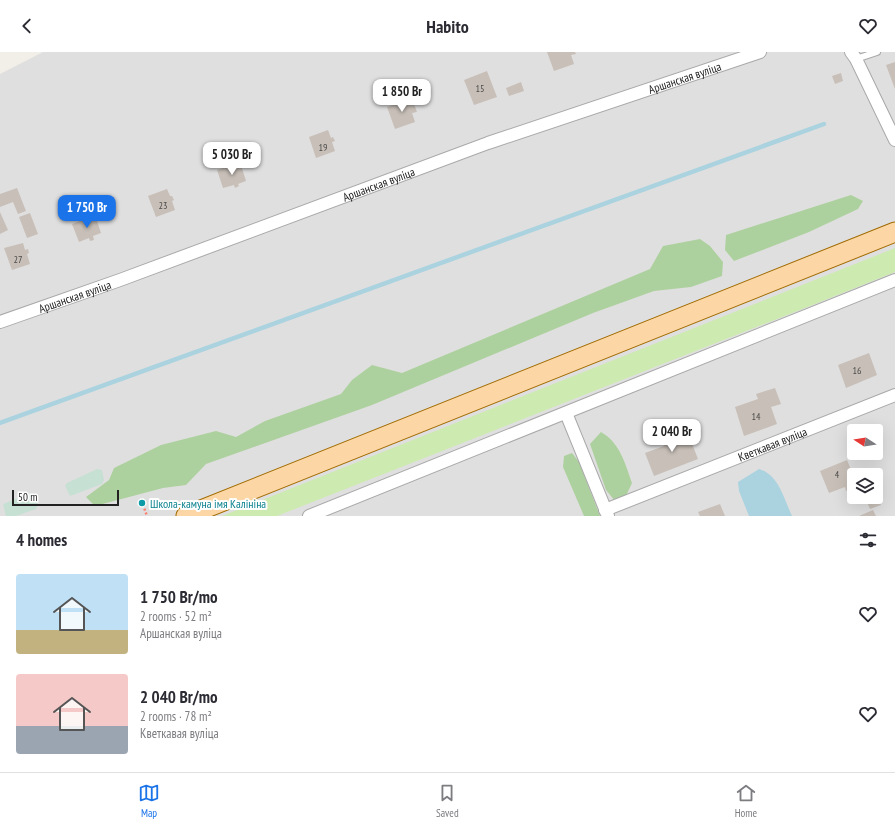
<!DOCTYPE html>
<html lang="en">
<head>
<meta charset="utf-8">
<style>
	:root { --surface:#fff; --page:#f2f2f3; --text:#2b2b33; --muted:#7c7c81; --line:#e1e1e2; --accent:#1a73e8 }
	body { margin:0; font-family:"PT Sans Narrow",sans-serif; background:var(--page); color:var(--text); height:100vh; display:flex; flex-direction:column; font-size:15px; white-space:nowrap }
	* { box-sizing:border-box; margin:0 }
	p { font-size:13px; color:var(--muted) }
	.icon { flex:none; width:22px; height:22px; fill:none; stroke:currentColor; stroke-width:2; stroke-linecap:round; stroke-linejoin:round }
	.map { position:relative; height:464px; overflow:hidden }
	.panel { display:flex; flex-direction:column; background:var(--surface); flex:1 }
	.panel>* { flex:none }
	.needle { width:26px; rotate:282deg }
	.buttons { position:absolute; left:847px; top:372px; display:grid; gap:8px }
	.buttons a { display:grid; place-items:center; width:36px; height:36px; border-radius:4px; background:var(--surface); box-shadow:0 4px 16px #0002; font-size:20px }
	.scale { position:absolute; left:12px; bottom:10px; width:107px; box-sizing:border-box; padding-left:4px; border:2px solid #222; border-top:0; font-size:11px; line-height:14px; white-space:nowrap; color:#222; -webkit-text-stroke:3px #fff; paint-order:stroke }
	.price { position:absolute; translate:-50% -34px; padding:0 9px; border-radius:8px; background:#fff; color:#222; font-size:13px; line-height:26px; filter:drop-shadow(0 1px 2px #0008) }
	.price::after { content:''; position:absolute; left:50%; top:24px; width:12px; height:9px; margin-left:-6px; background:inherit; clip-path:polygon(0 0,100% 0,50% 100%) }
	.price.selected { background:var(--accent); color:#fff }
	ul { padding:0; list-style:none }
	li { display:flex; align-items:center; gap:12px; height:100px; padding:0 16px }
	li span { display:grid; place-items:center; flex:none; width:112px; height:80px; border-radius:4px; color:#555 }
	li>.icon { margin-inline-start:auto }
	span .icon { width:48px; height:48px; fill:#fffc; stroke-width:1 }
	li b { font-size:17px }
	h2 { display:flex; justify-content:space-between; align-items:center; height:48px; padding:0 16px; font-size:17px }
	header { display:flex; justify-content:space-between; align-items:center; height:52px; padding:0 16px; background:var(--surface); font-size:18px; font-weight:600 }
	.dock { display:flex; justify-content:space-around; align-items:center; height:56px; border-top:1px solid var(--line); background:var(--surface); font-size:11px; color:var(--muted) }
	.dock a { display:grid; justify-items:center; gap:2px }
	.dock .selected { color:var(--accent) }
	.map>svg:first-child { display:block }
</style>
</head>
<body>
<header><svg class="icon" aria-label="back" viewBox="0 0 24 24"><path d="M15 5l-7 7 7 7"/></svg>Habito<svg class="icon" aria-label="heart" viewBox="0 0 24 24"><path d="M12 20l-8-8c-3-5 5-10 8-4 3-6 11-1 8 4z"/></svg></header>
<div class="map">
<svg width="895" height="464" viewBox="0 0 895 464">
	<rect width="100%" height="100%" fill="#f2efe9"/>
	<!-- residential -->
	<path fill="#e0dfdf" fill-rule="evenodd" d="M 43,0 L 895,0 L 895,464 L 0,464 L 0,22 ZM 854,379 L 876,379 L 876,401 L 854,401 ZM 854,423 L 876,423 L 876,445 L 854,445 Z"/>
	<!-- grass -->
	<path fill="#cdebb0" d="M 895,196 L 895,220 L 810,254 L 277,464 L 222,464 Z"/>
	<!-- forest -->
	<g fill="#add19e">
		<path d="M 851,143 L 863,149 L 858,157 L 809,180 L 734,209 L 725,198 L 726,183 Z"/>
		<path d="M 700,187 L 710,194 L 723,210 L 722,224 L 691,235 L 654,239 L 593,261 L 372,353 L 206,412 L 186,433 L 163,436 L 95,454 L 86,445 L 109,428 L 114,416 L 161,393 L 216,379 L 236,385 L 265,369 L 341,342 L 352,328 L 372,313 L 402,321 L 650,217 L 663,194 Z"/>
		<path d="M 601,380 C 620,391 625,411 632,431 L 625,446 L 615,449 L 606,438 L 590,392 Z"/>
		<path d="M 572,401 L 579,410 L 600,464 L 584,464 L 563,415 L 564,404 Z"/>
	</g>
	<!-- wetland -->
	<g fill="#c6e0d4">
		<path d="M 97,417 L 102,418 L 104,428 L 102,432 L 70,444 L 65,434 L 67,431 Z"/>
		<path d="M 31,441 L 34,443 L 38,453 L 36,457 L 16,464 L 6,464 L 3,452 Z"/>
	</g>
	<!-- water -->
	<path fill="#aad3df" d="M 759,417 C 779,423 784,447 792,464 L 749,464 L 739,439 L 738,430 Z"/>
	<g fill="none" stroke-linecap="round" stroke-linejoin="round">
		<!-- stream -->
		<path stroke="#aad3df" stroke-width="4.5" d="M 0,371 L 824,72"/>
	</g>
	<!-- building -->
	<g fill="#c7bfb8">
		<path d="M 547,0 L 575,0 L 576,2 L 571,3 L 574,12 L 554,19 Z"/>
		<path d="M 895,10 L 895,37 L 886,13 Z"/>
		<path d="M 487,19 L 497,45 L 474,53 L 464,28 Z"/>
		<path d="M 841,21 L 843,29 L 835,32 L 832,24 Z"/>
		<path d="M 521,30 L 524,39 L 509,44 L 506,36 Z"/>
		<path d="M 412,46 L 417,60 L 412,61 L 415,70 L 395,77 L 387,55 Z"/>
		<path d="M 328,78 L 331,86 L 333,85 L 335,89 L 332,90 L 335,99 L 316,106 L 309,85 Z"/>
		<path d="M 240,110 L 246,129 L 238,132 L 239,134 L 235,136 L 234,133 L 223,136 L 217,118 Z"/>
		<path d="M 17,136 L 26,159 L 18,162 L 13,150 L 0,155 L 0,142 Z"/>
		<path d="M 167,137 L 170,144 L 172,144 L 174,148 L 172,149 L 175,158 L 156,165 L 148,144 Z"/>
		<path d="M 0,160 L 8,178 L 0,182 Z"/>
		<path d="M 30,161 L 38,182 L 27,186 L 19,165 Z"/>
		<path d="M 95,163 L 101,181 L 93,184 L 94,188 L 90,189 L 89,186 L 79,190 L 72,172 Z"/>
		<path d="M 23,191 L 25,198 L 28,197 L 29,201 L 27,202 L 30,212 L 12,218 L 4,196 Z"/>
		<path d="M 869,301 L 877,323 L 846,336 L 838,313 Z"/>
		<path d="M 775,336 L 781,352 L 771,355 L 777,372 L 744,384 L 735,355 L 758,347 L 756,342 Z"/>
		<path d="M 679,376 L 683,386 L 689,384 L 698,407 L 654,424 L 645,401 L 664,394 L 660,383 Z"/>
		<path d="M 847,408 L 854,425 L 854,436 L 846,439 L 845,435 L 829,441 L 820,419 Z"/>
		<path d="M 876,439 L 881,453 L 870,457 L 865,445 L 876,445 Z"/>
		<path d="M 720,452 L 725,464 L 700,464 L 698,460 Z"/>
		<path d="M 873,458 L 876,464 L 859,464 Z"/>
	</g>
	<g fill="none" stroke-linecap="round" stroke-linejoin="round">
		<!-- lane casing -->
		<g stroke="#a9a9a9" stroke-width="8">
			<path id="lane" d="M 856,7 L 877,0"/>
		</g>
		<!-- street casing -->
		<g stroke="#a9a9a9" stroke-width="14">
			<g id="street">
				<path d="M 851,0 L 856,7 L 895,88"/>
				<path id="s1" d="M 0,270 L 120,228 L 488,91 L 760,0"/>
				<path d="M 566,361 L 608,464"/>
				<path id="s2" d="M 605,458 L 895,343"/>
				<path d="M 309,464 L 895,228"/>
			</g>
		</g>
		<!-- primary casing -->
		<g stroke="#a06b00" stroke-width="21">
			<path id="primary" d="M 186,464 L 895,180"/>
		</g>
		<!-- path -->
		<path stroke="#fa8072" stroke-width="2.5" stroke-dasharray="2 2" stroke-linecap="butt" d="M 143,453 L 147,464"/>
		<!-- lane -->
		<use href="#lane" stroke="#fff" stroke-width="6"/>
		<!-- street -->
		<use href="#street" stroke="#fff" stroke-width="12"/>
		<!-- primary -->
		<use href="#primary" stroke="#fcd6a4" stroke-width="19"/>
	</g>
	<!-- markers -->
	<circle fill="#0f9aa8" stroke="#fff" stroke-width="1.5" cx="142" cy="451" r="4"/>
	<g text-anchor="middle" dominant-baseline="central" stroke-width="4" stroke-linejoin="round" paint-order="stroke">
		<!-- number labels -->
		<g font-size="10" fill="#4b4948">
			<text x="480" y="36">15</text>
			<text x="323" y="95">19</text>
			<text x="163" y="153">23</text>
			<text x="18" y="207">27</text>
			<text x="857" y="318">16</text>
			<text x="756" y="364">14</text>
			<text x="837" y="422">4</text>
		</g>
		<!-- street labels -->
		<g font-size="12" fill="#222" stroke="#fff">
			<text stroke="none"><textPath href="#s1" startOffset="727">Аршанская вуліца</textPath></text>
			<text stroke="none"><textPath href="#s1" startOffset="403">Аршанская вуліца</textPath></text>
			<text stroke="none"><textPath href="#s1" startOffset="79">Аршанская вуліца</textPath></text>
			<text stroke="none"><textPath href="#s2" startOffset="180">Кветкавая вуліца</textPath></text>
		</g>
		<!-- culture labels -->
		<g font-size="12" fill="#0d838f" stroke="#fff" text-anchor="start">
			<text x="150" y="451">Школа-камуна імя Калініна</text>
		</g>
	</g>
</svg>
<div class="buttons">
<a><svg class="needle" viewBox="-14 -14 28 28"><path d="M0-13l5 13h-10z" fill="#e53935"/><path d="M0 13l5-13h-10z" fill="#7c7c81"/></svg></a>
<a><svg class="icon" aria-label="layers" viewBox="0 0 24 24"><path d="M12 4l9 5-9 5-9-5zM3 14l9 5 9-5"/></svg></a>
</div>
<div class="scale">50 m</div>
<b class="price" style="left:402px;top:61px">1 850 Br</b>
<b class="price" style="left:232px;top:124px">5 030 Br</b>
<b class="price selected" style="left:87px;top:177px">1 750 Br</b>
<b class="price" style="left:672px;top:401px">2 040 Br</b>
</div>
<section class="panel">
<h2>4 homes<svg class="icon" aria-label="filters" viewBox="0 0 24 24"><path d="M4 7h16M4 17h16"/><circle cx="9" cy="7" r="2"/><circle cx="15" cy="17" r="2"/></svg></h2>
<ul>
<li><span style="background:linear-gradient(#bfe0f5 70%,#c2b280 0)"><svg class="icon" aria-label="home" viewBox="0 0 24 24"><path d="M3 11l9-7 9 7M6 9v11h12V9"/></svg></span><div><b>1 750 Br/mo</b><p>2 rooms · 52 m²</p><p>Аршанская вуліца</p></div><svg class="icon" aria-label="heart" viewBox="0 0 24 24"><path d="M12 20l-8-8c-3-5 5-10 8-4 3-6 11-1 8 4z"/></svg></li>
<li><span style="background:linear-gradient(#f6c9c9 65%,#9aa5b1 0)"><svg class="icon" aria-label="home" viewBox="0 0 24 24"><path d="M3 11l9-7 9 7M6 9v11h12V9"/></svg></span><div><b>2 040 Br/mo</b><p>2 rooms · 78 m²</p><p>Кветкавая вуліца</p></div><svg class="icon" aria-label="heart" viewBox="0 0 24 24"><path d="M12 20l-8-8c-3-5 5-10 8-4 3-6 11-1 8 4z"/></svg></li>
</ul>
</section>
<nav class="dock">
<a class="selected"><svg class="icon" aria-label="map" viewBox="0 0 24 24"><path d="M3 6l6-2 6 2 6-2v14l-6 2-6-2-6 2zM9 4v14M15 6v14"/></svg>Map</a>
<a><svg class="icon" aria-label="saved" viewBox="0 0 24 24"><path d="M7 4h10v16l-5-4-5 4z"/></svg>Saved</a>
<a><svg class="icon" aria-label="home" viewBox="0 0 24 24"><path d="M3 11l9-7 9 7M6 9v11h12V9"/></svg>Home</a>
</nav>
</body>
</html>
